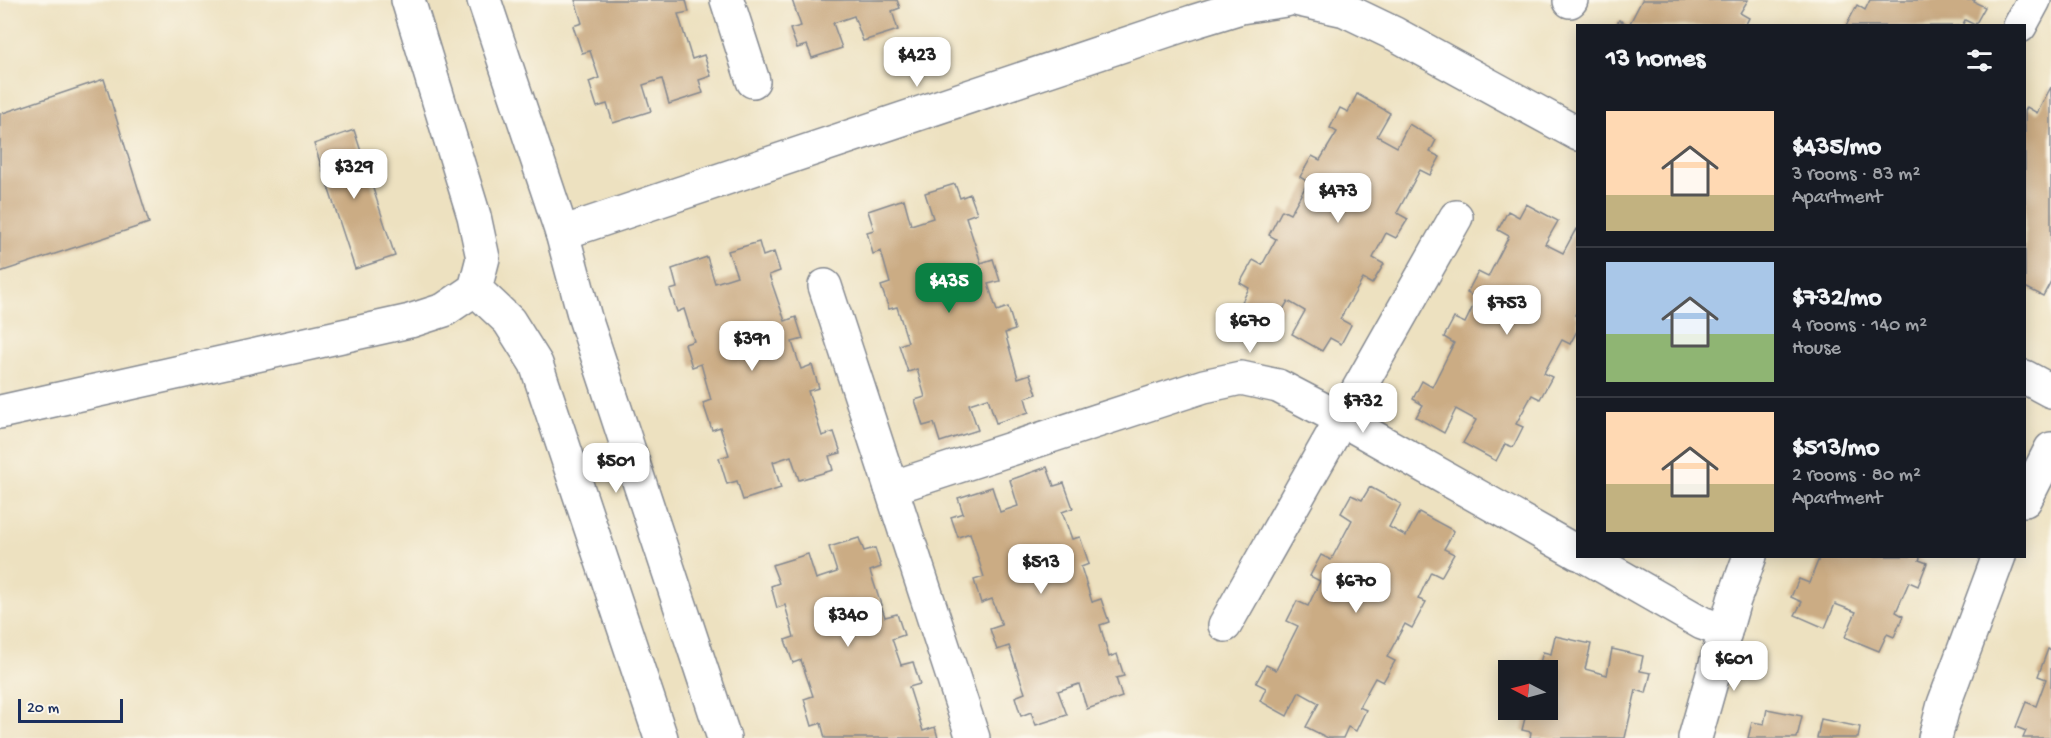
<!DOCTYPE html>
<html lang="en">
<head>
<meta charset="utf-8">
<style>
	:root { --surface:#171b24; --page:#20242c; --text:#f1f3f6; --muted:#9ea1a6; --line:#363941; --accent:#0b8043 }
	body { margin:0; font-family:"Gochi Hand",sans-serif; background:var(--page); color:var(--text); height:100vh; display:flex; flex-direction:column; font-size:22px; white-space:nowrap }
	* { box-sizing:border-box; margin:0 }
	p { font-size:20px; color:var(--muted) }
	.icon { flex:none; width:33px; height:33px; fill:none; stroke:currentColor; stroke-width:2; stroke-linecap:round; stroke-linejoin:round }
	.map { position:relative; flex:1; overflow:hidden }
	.drawer { position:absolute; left:1576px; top:24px; width:450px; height:534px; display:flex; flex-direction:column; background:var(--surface); border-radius:0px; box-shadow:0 3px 15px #0003 }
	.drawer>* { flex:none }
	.needle { width:39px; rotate:276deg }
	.controls { position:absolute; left:1498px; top:660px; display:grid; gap:12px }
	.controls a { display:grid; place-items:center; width:60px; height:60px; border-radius:0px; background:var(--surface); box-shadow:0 3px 15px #0003; font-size:30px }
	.scale { position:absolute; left:18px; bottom:15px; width:105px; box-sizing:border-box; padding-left:6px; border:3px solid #1b2f5e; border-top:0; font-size:16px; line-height:21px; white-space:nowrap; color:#1b2f5e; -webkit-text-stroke:4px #fbf7ec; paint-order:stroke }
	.price { position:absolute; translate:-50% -51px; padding:0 14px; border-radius:12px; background:#fff; color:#222; font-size:20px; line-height:39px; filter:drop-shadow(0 2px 3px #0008) }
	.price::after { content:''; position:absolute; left:50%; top:36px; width:18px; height:14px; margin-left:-9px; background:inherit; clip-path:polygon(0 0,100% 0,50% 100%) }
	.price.active { background:var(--accent); color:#fff }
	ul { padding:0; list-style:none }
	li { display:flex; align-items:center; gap:18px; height:150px; padding:0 30px }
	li+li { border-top:2px solid var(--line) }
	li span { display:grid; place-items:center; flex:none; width:168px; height:120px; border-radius:0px; color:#555 }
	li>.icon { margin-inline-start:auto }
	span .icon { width:72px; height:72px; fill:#fffc; stroke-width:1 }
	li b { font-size:26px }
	h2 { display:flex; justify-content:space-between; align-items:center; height:72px; padding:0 30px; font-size:26px }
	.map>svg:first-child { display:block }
</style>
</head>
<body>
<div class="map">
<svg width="2051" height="738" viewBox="0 0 2051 738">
	<rect width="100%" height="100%" fill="#fbf7ec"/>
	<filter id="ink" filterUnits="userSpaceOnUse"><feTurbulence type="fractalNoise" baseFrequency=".0167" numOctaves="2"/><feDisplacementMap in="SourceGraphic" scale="12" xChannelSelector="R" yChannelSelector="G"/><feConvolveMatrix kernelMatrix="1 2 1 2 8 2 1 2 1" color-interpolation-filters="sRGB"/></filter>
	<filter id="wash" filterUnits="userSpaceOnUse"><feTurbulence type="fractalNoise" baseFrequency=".008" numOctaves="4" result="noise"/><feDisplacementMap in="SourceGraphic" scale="24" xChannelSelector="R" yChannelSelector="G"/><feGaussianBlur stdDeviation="1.35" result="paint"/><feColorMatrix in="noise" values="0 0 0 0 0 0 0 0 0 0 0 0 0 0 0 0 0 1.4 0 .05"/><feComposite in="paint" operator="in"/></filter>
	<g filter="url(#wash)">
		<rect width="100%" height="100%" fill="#ede1c0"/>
		<g id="blocks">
			<!-- building -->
			<g fill="#cbac84">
				<path d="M 575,0 L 686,0 L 689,12 L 678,14 L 692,59 L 704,55 L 711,76 L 699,80 L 703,93 L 669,104 L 662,79 L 643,85 L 651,111 L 613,123 L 607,104 L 597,107 L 589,82 L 599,78 L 590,51 L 582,53 L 573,26 L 582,23 Z"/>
				<path d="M 792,0 L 897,0 L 900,8 L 892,11 L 898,30 L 863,41 L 854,16 L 833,23 L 842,48 L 812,58 L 807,45 L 797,48 L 790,29 L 801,26 Z"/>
				<path d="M 1642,0 L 1748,0 L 1740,13 L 1749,18 L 1745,26 L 1616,26 L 1619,20 L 1629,25 Z"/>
				<path d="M 1870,0 L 1975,0 L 1974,2 L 1985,7 L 1975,25 L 1965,20 L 1962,26 L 1846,26 L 1857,5 L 1865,10 Z"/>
				<path d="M 104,79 L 149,223 L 0,272 L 0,114 Z"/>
				<path d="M 2051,87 L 2051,281 L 2043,296 L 2025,287 L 2025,111 L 2027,107 L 2037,113 Z"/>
				<path d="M 1357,94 L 1390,113 L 1377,136 L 1397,147 L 1409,124 L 1436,140 L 1430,152 L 1440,157 L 1430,175 L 1420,170 L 1397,213 L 1408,219 L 1396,238 L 1386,233 L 1373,258 L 1384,264 L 1372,284 L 1363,279 L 1340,319 L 1351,325 L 1341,344 L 1330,338 L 1322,351 L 1292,334 L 1305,311 L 1288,301 L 1274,325 L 1240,306 L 1249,288 L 1240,283 L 1253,260 L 1262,265 L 1276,239 L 1269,235 L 1282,210 L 1290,214 L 1308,182 L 1300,177 L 1312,156 L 1320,160 L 1337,132 L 1330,128 L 1340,108 L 1348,112 Z"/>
				<path d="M 354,130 L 395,256 L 355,269 L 314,144 Z"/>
				<path d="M 955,184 L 960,198 L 970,194 L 977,213 L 966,217 L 981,263 L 993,259 L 1000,281 L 988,284 L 997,311 L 1008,307 L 1015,330 L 1005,333 L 1018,378 L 1030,374 L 1037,394 L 1025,398 L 1029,412 L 996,423 L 988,398 L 969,404 L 978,430 L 940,442 L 934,423 L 923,426 L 915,400 L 925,397 L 917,369 L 908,372 L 899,345 L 908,342 L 897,307 L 889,309 L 881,286 L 890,283 L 881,251 L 873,254 L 867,232 L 874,230 L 868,211 L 904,199 L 911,225 L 933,218 L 925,193 Z"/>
				<path d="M 1526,204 L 1558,221 L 1545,244 L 1563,253 L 1576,229 L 1578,230 L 1578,309 L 1575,315 L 1578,316 L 1578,329 L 1570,344 L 1562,340 L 1544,373 L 1552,377 L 1540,399 L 1532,395 L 1516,424 L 1523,427 L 1513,447 L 1505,444 L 1496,461 L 1463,443 L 1476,420 L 1456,409 L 1444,433 L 1416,417 L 1423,405 L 1413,399 L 1422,381 L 1432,387 L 1454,343 L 1444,337 L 1454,318 L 1465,323 L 1477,298 L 1467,293 L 1478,272 L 1488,277 L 1509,236 L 1498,230 L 1508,211 L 1519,217 Z"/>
				<path d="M 759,242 L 763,256 L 774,252 L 780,271 L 769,275 L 785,321 L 796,317 L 803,339 L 792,342 L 801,369 L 812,365 L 819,388 L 808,391 L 822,436 L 834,432 L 841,453 L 829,456 L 833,470 L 799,480 L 791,456 L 773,462 L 781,488 L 743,500 L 737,481 L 727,484 L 719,458 L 729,455 L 720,427 L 712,430 L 703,403 L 711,400 L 701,364 L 692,367 L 685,344 L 694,341 L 684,309 L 677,312 L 670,290 L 677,288 L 672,269 L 707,257 L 715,283 L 737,276 L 728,251 Z"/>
				<path d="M 1047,467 L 1054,486 L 1064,483 L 1073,508 L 1062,512 L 1072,539 L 1080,537 L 1089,564 L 1081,567 L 1092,602 L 1101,599 L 1109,622 L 1100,625 L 1109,657 L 1117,654 L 1124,676 L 1116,678 L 1122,697 L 1087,709 L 1079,684 L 1058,691 L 1067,715 L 1036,725 L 1031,712 L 1021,716 L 1015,697 L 1025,693 L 1009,646 L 997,650 L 990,629 L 1002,625 L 992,599 L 981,603 L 974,580 L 984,577 L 970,533 L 958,537 L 951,517 L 963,513 L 958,498 L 992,487 L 1000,512 L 1018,506 L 1010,480 Z"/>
				<path d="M 1370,487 L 1401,504 L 1389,527 L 1406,536 L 1419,512 L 1454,531 L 1444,549 L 1454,554 L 1441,577 L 1431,572 L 1418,599 L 1426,602 L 1412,628 L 1405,624 L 1387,657 L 1395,661 L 1383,682 L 1375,678 L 1359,707 L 1366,710 L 1356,731 L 1348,727 L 1343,738 L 1328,738 L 1306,727 L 1319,703 L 1299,692 L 1287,716 L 1260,701 L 1266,688 L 1256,683 L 1266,665 L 1276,670 L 1298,626 L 1287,621 L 1297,601 L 1308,606 L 1320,581 L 1310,576 L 1321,555 L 1331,560 L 1352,520 L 1341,513 L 1351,495 L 1362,500 Z"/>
				<path d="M 859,538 L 864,551 L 875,548 L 881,567 L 870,571 L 885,617 L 897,614 L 904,635 L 892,639 L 901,665 L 913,662 L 920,684 L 909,687 L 923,731 L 935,727 L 938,738 L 825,738 L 821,723 L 812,726 L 804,699 L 813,696 L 801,660 L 793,663 L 785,640 L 794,637 L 785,605 L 777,608 L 771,586 L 779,583 L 772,565 L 808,554 L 816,579 L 837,572 L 829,547 Z"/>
				<path d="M 1820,556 L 1921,556 L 1919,560 L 1927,563 L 1918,586 L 1909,582 L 1896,612 L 1903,616 L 1894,637 L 1887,634 L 1879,651 L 1845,637 L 1856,612 L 1835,604 L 1825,628 L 1795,615 L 1802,602 L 1791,597 L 1799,579 L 1809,583 Z"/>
				<path d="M 1555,636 L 1591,644 L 1585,669 L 1607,675 L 1612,649 L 1643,656 L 1640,671 L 1651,673 L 1646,693 L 1636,690 L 1625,738 L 1530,738 L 1531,732 L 1522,730 L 1527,710 L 1548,710 L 1548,670 L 1538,670 L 1543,652 L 1551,654 Z"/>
				<path d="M 2048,649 L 2051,650 L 2051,738 L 2023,738 L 2026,731 L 2016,727 L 2026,702 L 2036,706 L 2046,679 L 2038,676 Z"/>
				<path d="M 1767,709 L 1802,716 L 1797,738 L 1748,738 L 1752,722 L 1764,724 Z"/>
				<path d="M 1821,719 L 1860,727 L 1858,738 L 1817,738 Z"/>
			</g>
		</g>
	</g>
	<g filter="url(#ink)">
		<use href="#blocks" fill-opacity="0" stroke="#84888f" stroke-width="1.5"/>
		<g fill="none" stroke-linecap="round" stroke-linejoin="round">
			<!-- minor casing -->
			<g stroke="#84888f" stroke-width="36">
				<g id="minor">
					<path d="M 484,0 L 562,233 L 585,318 L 724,738"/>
					<path d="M 727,0 L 753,81"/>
					<path d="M 1299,0 L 1345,10 L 1395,34 L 1578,134"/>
					<path d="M 1570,1 L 1571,0"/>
					<path d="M 2020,26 L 2034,0"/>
					<path d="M 562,233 L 1192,22 L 1241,7 L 1286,0"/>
					<path d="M 825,286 L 973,738"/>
					<path d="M 475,289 L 509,321 L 536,364 L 661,738"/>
					<path d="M 2025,377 L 2051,391"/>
					<path d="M 0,412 L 410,321 L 444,310 L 475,289 L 483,258 L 474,216 L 408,0"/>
					<path d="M 891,488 L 1204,386 L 1241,378 L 1278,386 L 1341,419 L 1578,553"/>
					<path d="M 2025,500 L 2051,449"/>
					<path d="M 1585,556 L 1702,623 L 1725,631"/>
					<path d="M 1225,625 L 1456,217"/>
					<path d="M 1695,738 L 1734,600 L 1750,556"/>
					<path d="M 1935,738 L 1944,704 L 1999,556"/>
				</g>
			</g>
			<!-- minor -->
			<use href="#minor" stroke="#fff" stroke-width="33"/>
		</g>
	</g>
</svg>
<div class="controls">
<a><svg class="needle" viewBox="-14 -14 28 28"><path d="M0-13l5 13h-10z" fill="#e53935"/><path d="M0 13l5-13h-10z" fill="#9ea1a6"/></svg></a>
</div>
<div class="scale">20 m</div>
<b class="price" style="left:917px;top:88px">$423</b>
<b class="price" style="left:354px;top:200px">$329</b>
<b class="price" style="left:1338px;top:224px">$473</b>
<b class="price active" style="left:949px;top:314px">$435</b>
<b class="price" style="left:1507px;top:336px">$753</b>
<b class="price" style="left:1250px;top:354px">$670</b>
<b class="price" style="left:752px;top:372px">$391</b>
<b class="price" style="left:1363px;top:434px">$732</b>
<b class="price" style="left:616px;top:494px">$501</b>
<b class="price" style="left:1041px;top:595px">$513</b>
<b class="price" style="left:1356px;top:614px">$670</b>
<b class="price" style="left:848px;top:648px">$340</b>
<b class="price" style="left:1734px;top:692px">$601</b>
<section class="drawer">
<h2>13 homes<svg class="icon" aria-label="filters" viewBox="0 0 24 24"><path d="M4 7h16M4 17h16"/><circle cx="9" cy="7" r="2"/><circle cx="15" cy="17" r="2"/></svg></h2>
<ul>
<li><span style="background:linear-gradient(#ffd9b3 70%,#c2b280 0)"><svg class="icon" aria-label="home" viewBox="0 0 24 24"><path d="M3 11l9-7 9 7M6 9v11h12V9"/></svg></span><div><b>$435/mo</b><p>3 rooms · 83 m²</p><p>Apartment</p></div></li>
<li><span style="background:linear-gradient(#a9c7e8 60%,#8fb573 0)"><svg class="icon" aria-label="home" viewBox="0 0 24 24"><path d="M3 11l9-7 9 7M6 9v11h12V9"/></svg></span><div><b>$732/mo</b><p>4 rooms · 140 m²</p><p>House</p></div></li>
<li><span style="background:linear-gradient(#ffd9b3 60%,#c2b280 0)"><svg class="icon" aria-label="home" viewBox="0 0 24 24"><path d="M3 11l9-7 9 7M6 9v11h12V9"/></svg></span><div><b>$513/mo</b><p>2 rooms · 80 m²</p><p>Apartment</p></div></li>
</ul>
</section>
</div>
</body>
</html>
